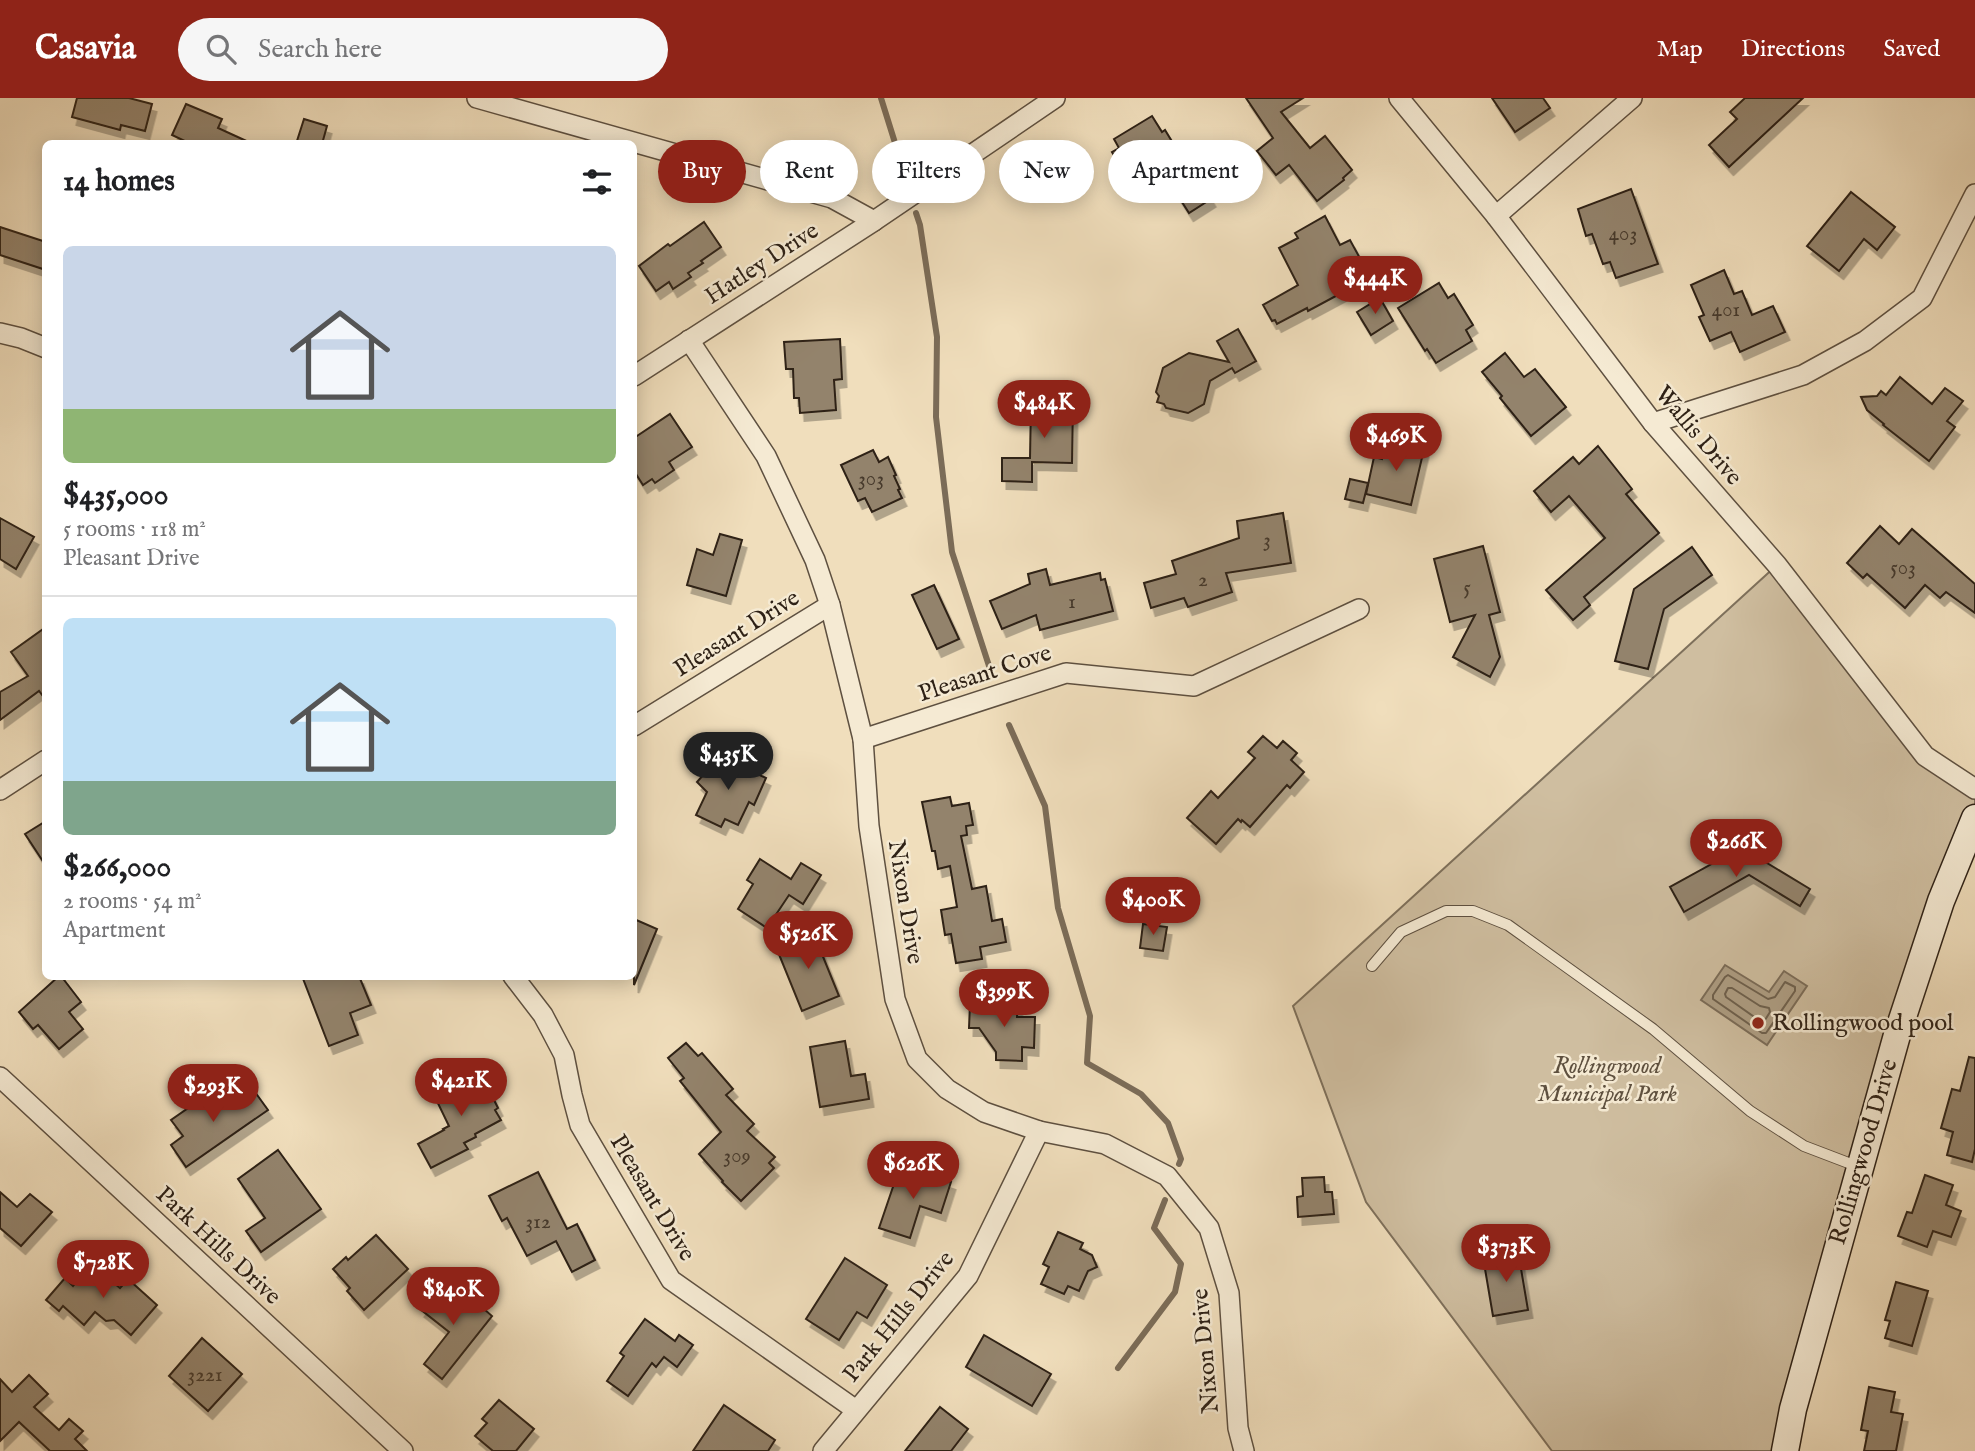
<!DOCTYPE html>
<html lang="en">
<head>
<meta charset="utf-8">
<style>
	:root { --surface:#fff; --page:#f6f6f6; --text:#202124; --muted:#757577; --line:#e0e0e0; --accent:#8f2418 }
	body { margin:0; font-family:"IM FELL English",serif; background:var(--page); color:var(--text); height:100vh; display:flex; flex-direction:column; font-size:26px; white-space:nowrap }
	* { box-sizing:border-box; margin:0 }
	p { font-size:23px; color:var(--muted) }
	.icon { flex:none; width:38px; height:38px; fill:none; stroke:currentColor; stroke-width:2; stroke-linecap:round; stroke-linejoin:round }
	.map { position:relative; flex:1; overflow:hidden }
	.side { position:absolute; left:42px; top:42px; width:595px; height:840px; display:flex; flex-direction:column; background:var(--surface); border-radius:10px; box-shadow:0 4px 18px #0003 }
	.side>* { flex:none }
	.guide { position:absolute; left:658px; top:42px; width:665px; height:63px; display:flex; gap:14px }
	.price { position:absolute; translate:-50% -60px; padding:0 16px; border-radius:24px; background:var(--accent); color:#fff; font-size:23px; line-height:46px; filter:drop-shadow(0 2px 4px #0008) }
	.price::after { content:''; position:absolute; left:50%; top:42px; width:21px; height:16px; margin-left:-10px; background:inherit; clip-path:polygon(0 0,100% 0,50% 100%) }
	.price.selected { background:#222; color:#fff }
	ul { padding:0; list-style:none }
	li { display:grid; align-content:center; gap:14px; height:371px; padding:0 21px }
	li+li { border-top:2px solid var(--line) }
	li span { display:grid; place-items:center; height:217px; border-radius:10px; color:#555 }
	li>.icon { margin-inline-start:auto }
	span .icon { width:126px; height:126px; fill:#fffc; stroke-width:1 }
	li b { font-size:30px }
	h2 { display:flex; justify-content:space-between; align-items:center; height:84px; padding:0 21px; font-size:30px }
	.pill { padding:0 24px; border-radius:32px; background:var(--surface); box-shadow:0 4px 18px #0003; font-size:24px; line-height:63px }
	.pill.selected { background:var(--accent); color:#fff }
	header { display:flex; align-items:center; gap:42px; box-sizing:border-box; height:98px; padding:0 35px; background:var(--accent); color:#fff }
	header strong { font-size:33px }
	nav { display:flex; gap:38px; margin-inline-start:auto; font-size:24px }
	.search { width:490px; height:63px; background:var(--page); display:flex; align-items:center; gap:18px; box-sizing:border-box; padding:0 24px; border-radius:38px; color:var(--muted); font-size:26px }
	.map>svg:first-child { display:block }
</style>
</head>
<body>
<header>
<strong>Casavia</strong>
<div class="search"><svg class="icon" aria-label="search" viewBox="0 0 24 24"><circle cx="10" cy="10" r="6"/><path d="M15 15l6 6"/></svg>Search here</div>
<nav><a>Map</a><a>Directions</a><a>Saved</a></nav>
</header>
<div class="map">
<svg width="1975" height="1353" viewBox="0 0 1975 1353">
	<defs>
		<filter id="shadow"><feDropShadow dx="4.5" dy="8" stdDeviation="0" flood-color="#0004"/></filter>
	</defs>
	<rect width="100%" height="100%" fill="#f0debc"/>
	<filter id="stains"><feTurbulence type="fractalNoise" baseFrequency=".00286" numOctaves="4"/><feColorMatrix values="0 0 0 0 .2 0 0 0 0 .09 0 0 0 0 .02 0 0 0 .5 -.17"/></filter>
	<radialGradient id="worn" r=".72"><stop offset=".6" stop-color="#630" stop-opacity="0"/><stop offset="1" stop-color="#630" stop-opacity=".3"/></radialGradient>
	<!-- green -->
	<path fill="#cfbea0" stroke="#7e705b" stroke-width="2" d="M 1777,467 L 1925,658 L 1975,691 L 1975,720 L 1785,1353 L 1552,1353 L 1366,1104 L 1293,908 Z"/>
	<!-- water -->
	<path fill="#ae9e84" stroke="#7b6c58" stroke-width="2" d="M 1725,867 L 1769,894 L 1784,873 L 1807,888 L 1767,947 L 1701,902 Z"/>
	<g fill="none" stroke-linecap="round" stroke-linejoin="round">
		<!-- shore -->
		<g stroke="#6e604d" stroke-width="2">
			<path d="M 1728,877 L 1768,901 L 1775,899 L 1785,884 L 1795,889 L 1795,893 L 1766,935 L 1762,935 L 1713,901 L 1713,897 L 1725,879 Z"/>
			<path d="M 1728,890 L 1732,890 L 1760,908 L 1769,910 L 1770,914 L 1765,922 L 1760,923 L 1726,899 L 1725,896 Z"/>
		</g>
		<!-- stream -->
		<g stroke="#7b6c58" stroke-width="6">
			<path d="M 881,0 L 906,80"/>
			<path d="M 916,115 L 920,127 L 937,239 L 936,319 L 952,454 L 991,574"/>
			<path d="M 1009,627 L 1045,708 L 1058,810 L 1090,918 L 1087,965 L 1141,996 L 1168,1025 L 1181,1061 L 1179,1066"/>
			<path d="M 1118,1270 L 1175,1194 L 1181,1166 L 1154,1130 L 1165,1102"/>
		</g>
	</g>
	<!-- building -->
	<g fill="#93836c" stroke="#2e2116" stroke-width="2" filter="url(#shadow)">
		<path d="M 77,0 L 129,0 L 152,6 L 145,33 L 121,27 L 120,32 L 72,19 Z"/>
		<path d="M 1246,0 L 1303,0 L 1281,14 L 1310,50 L 1325,38 L 1352,72 L 1343,80 L 1344,82 L 1317,103 L 1289,67 L 1276,77 L 1257,53 L 1273,40 Z"/>
		<path d="M 1492,0 L 1543,0 L 1550,10 L 1515,34 Z"/>
		<path d="M 1745,0 L 1803,0 L 1729,69 L 1709,47 L 1737,21 L 1730,14 Z"/>
		<path d="M 186,6 L 222,21 L 218,30 L 253,46 L 191,46 L 172,37 Z"/>
		<path d="M 1152,18 L 1162,34 L 1165,32 L 1176,50 L 1179,48 L 1211,101 L 1189,115 L 1159,68 L 1131,85 L 1112,54 L 1119,50 L 1114,41 Z"/>
		<path d="M 304,21 L 327,28 L 322,46 L 296,46 Z"/>
		<path d="M 1631,91 L 1658,166 L 1616,180 L 1610,164 L 1603,166 L 1592,136 L 1586,138 L 1578,111 Z"/>
		<path d="M 1851,94 L 1895,129 L 1877,152 L 1864,141 L 1839,173 L 1807,148 Z"/>
		<path d="M 1325,118 L 1340,147 L 1350,142 L 1362,164 L 1339,177 L 1347,192 L 1308,213 L 1307,210 L 1277,226 L 1275,222 L 1272,223 L 1263,207 L 1298,187 L 1279,150 L 1298,140 L 1295,135 Z"/>
		<path d="M 704,124 L 721,149 L 701,163 L 703,165 L 688,175 L 691,179 L 673,191 L 669,184 L 656,193 L 639,168 L 668,146 L 670,148 Z"/>
		<path d="M 0,129 L 46,144 L 46,172 L 0,157 Z"/>
		<path d="M 1724,172 L 1734,196 L 1742,193 L 1752,217 L 1773,208 L 1785,234 L 1740,254 L 1731,234 L 1710,243 L 1699,219 L 1704,217 L 1691,187 Z"/>
		<path d="M 1439,185 L 1448,200 L 1454,196 L 1473,227 L 1466,232 L 1472,243 L 1436,265 L 1427,251 L 1425,253 L 1398,210 Z"/>
		<path d="M 1380,200 L 1393,223 L 1371,237 L 1357,214 Z"/>
		<path d="M 1238,231 L 1256,263 L 1235,275 L 1232,270 L 1210,283 L 1204,306 L 1188,315 L 1166,310 L 1164,306 L 1157,304 L 1159,298 L 1156,294 L 1163,270 L 1189,255 L 1229,264 L 1217,243 Z"/>
		<path d="M 840,241 L 842,281 L 834,282 L 836,312 L 800,315 L 799,300 L 794,300 L 793,271 L 786,271 L 784,244 Z"/>
		<path d="M 1505,255 L 1524,279 L 1535,271 L 1566,309 L 1531,338 L 1500,300 L 1502,298 L 1482,274 Z"/>
		<path d="M 1900,279 L 1932,306 L 1945,290 L 1963,303 L 1947,323 L 1955,329 L 1929,363 L 1883,327 L 1884,326 L 1867,312 L 1861,299 L 1877,298 L 1881,293 L 1886,297 Z"/>
		<path d="M 1045,304 L 1073,304 L 1072,365 L 1032,364 L 1032,384 L 1002,383 L 1002,360 L 1030,360 L 1031,305 Z"/>
		<path d="M 670,316 L 692,349 L 669,364 L 674,372 L 655,385 L 652,381 L 643,387 L 634,373 L 634,340 Z"/>
		<path d="M 1386,342 L 1424,351 L 1411,407 L 1366,396 L 1374,359 L 1382,361 Z"/>
		<path d="M 1598,348 L 1632,391 L 1626,396 L 1659,435 L 1584,499 L 1590,507 L 1573,522 L 1546,492 L 1605,440 L 1569,398 L 1551,414 L 1534,393 L 1573,359 L 1579,366 Z"/>
		<path d="M 873,352 L 879,364 L 888,359 L 896,377 L 894,378 L 900,391 L 898,392 L 902,400 L 872,414 L 865,400 L 858,403 L 841,367 Z"/>
		<path d="M 1350,381 L 1368,385 L 1363,405 L 1345,401 Z"/>
		<path d="M 1283,415 L 1291,465 L 1226,475 L 1232,494 L 1188,509 L 1184,500 L 1151,510 L 1144,485 L 1176,476 L 1172,463 L 1239,440 L 1237,423 Z"/>
		<path d="M 0,420 L 34,439 L 16,471 L 0,461 Z"/>
		<path d="M 1880,428 L 1899,446 L 1912,431 L 1975,486 L 1975,515 L 1946,494 L 1940,500 L 1925,487 L 1905,510 L 1867,476 L 1863,480 L 1847,465 Z"/>
		<path d="M 720,436 L 742,442 L 726,498 L 687,487 L 697,451 L 713,457 Z"/>
		<path d="M 1483,448 L 1500,514 L 1489,517 L 1500,559 L 1490,579 L 1453,559 L 1475,517 L 1450,524 L 1434,461 Z"/>
		<path d="M 1692,449 L 1712,477 L 1664,511 L 1648,571 L 1615,563 L 1634,491 Z"/>
		<path d="M 1046,471 L 1050,487 L 1100,475 L 1101,482 L 1105,481 L 1113,513 L 1040,532 L 1036,517 L 1002,531 L 990,503 L 1030,486 L 1028,476 Z"/>
		<path d="M 934,487 L 959,541 L 937,551 L 912,497 Z"/>
		<path d="M 46,529 L 46,602 L 39,593 L 0,622 L 0,594 L 28,578 L 11,554 Z"/>
		<path d="M 1263,638 L 1277,650 L 1283,643 L 1297,655 L 1291,662 L 1304,674 L 1290,690 L 1287,687 L 1250,729 L 1242,722 L 1241,724 L 1238,721 L 1216,746 L 1187,720 L 1211,693 L 1218,700 L 1255,660 L 1248,654 Z"/>
		<path d="M 720,658 L 766,680 L 754,707 L 749,704 L 738,727 L 725,721 L 721,729 L 696,717 L 707,694 L 697,684 Z"/>
		<path d="M 950,699 L 952,708 L 969,705 L 973,727 L 966,728 L 967,737 L 961,738 L 972,791 L 986,788 L 992,823 L 1002,821 L 1006,844 L 980,849 L 982,861 L 956,865 L 951,836 L 945,837 L 941,812 L 957,809 L 950,768 L 938,771 L 935,753 L 932,753 L 922,704 Z"/>
		<path d="M 46,723 L 46,768 L 25,736 Z"/>
		<path d="M 1734,745 L 1810,791 L 1800,808 L 1749,777 L 1684,814 L 1670,789 L 1726,758 Z"/>
		<path d="M 760,761 L 791,781 L 801,765 L 821,777 L 803,806 L 789,797 L 767,830 L 738,811 L 753,786 L 747,782 Z"/>
		<path d="M 634,821 L 657,831 L 634,887 Z"/>
		<path d="M 1143,826 L 1167,829 L 1163,853 L 1140,850 Z"/>
		<path d="M 813,834 L 839,898 L 802,913 L 776,849 Z"/>
		<path d="M 59,878 L 61,878 L 81,904 L 69,914 L 83,931 L 59,951 L 38,927 L 33,931 L 19,914 Z"/>
		<path d="M 302,878 L 359,878 L 371,907 L 350,915 L 358,937 L 329,948 Z"/>
		<path d="M 992,903 L 1018,904 L 1017,919 L 1035,919 L 1034,950 L 1022,949 L 1022,963 L 996,962 L 996,954 L 979,930 L 969,930 L 970,906 L 992,907 Z"/>
		<path d="M 845,943 L 851,978 L 865,976 L 869,1001 L 820,1009 L 810,949 Z"/>
		<path d="M 686,945 L 698,958 L 702,955 L 733,991 L 726,997 L 754,1026 L 747,1033 L 775,1059 L 769,1065 L 774,1070 L 741,1103 L 722,1084 L 723,1083 L 699,1056 L 721,1034 L 680,983 L 684,980 L 668,960 Z"/>
		<path d="M 1969,959 L 1975,960 L 1975,1051 L 1972,1064 L 1947,1057 L 1953,1034 L 1941,1030 L 1952,991 L 1960,993 Z"/>
		<path d="M 479,972 L 498,1010 L 495,1012 L 501,1022 L 475,1036 L 476,1039 L 464,1045 L 468,1051 L 431,1070 L 418,1046 L 444,1032 L 443,1031 L 449,1028 L 433,995 Z"/>
		<path d="M 228,991 L 238,1005 L 255,994 L 268,1012 L 186,1069 L 171,1047 L 183,1038 L 171,1022 L 207,997 L 211,1003 Z"/>
		<path d="M 278,1052 L 321,1111 L 261,1154 L 246,1133 L 265,1120 L 238,1081 Z"/>
		<path d="M 905,1069 L 951,1084 L 941,1115 L 920,1108 L 910,1140 L 879,1130 L 894,1086 L 899,1087 Z"/>
		<path d="M 538,1074 L 567,1131 L 577,1126 L 595,1162 L 572,1174 L 556,1143 L 527,1158 L 507,1120 L 502,1123 L 489,1098 Z"/>
		<path d="M 1925,1077 L 1953,1087 L 1946,1107 L 1961,1113 L 1951,1139 L 1933,1133 L 1927,1149 L 1898,1138 L 1907,1114 L 1912,1115 Z"/>
		<path d="M 1324,1079 L 1325,1094 L 1332,1094 L 1334,1116 L 1298,1119 L 1297,1099 L 1303,1098 L 1302,1080 Z"/>
		<path d="M 0,1094 L 17,1109 L 30,1096 L 52,1114 L 21,1148 L 0,1130 Z"/>
		<path d="M 1058,1134 L 1083,1145 L 1080,1151 L 1092,1157 L 1097,1169 L 1088,1173 L 1079,1193 L 1068,1188 L 1064,1196 L 1041,1186 L 1049,1169 L 1043,1166 Z"/>
		<path d="M 376,1137 L 408,1171 L 364,1212 L 347,1193 L 350,1190 L 333,1171 L 346,1159 L 348,1162 Z"/>
		<path d="M 1518,1153 L 1528,1212 L 1493,1218 L 1484,1165 L 1497,1162 L 1496,1157 Z"/>
		<path d="M 845,1160 L 887,1187 L 867,1220 L 857,1214 L 839,1242 L 806,1221 Z"/>
		<path d="M 92,1166 L 120,1190 L 128,1181 L 157,1207 L 131,1237 L 114,1222 L 106,1223 L 95,1214 L 84,1227 L 63,1208 L 59,1213 L 46,1202 L 65,1180 L 73,1188 Z"/>
		<path d="M 1896,1184 L 1928,1193 L 1912,1248 L 1885,1240 L 1890,1223 L 1885,1222 Z"/>
		<path d="M 441,1185 L 472,1209 L 476,1204 L 492,1218 L 442,1281 L 424,1266 L 449,1234 L 420,1211 Z"/>
		<path d="M 645,1221 L 675,1243 L 679,1237 L 693,1247 L 677,1269 L 664,1259 L 656,1269 L 652,1265 L 628,1298 L 607,1283 L 624,1258 L 620,1255 Z"/>
		<path d="M 984,1237 L 1051,1276 L 1032,1308 L 966,1269 Z"/>
		<path d="M 202,1240 L 242,1276 L 208,1313 L 169,1278 Z"/>
		<path d="M 29,1277 L 48,1296 L 34,1309 L 59,1332 L 69,1321 L 83,1333 L 75,1341 L 87,1353 L 50,1353 L 19,1324 L 0,1343 L 0,1281 L 12,1294 Z"/>
		<path d="M 1869,1289 L 1895,1294 L 1891,1314 L 1903,1316 L 1896,1353 L 1864,1353 L 1868,1333 L 1861,1332 Z"/>
		<path d="M 499,1302 L 534,1331 L 516,1353 L 493,1353 L 475,1338 L 487,1325 L 482,1321 Z"/>
		<path d="M 724,1307 L 775,1342 L 768,1353 L 693,1353 Z"/>
		<path d="M 940,1309 L 968,1331 L 951,1353 L 905,1353 Z"/>
	</g>
	<g fill="none" stroke-linecap="round" stroke-linejoin="round">
		<!-- lane casing -->
		<g stroke="#5e5040" stroke-width="12">
			<path id="lane" d="M 1372,868 L 1401,834 L 1446,813 L 1473,813 L 1508,827 L 1653,931 L 1750,1013 L 1804,1048 L 1859,1069"/>
		</g>
		<!-- street casing -->
		<g stroke="#5e5040" stroke-width="22">
			<g id="street">
				<path d="M 477,0 L 832,100 L 874,123"/>
				<path d="M 1399,0 L 1496,118 L 1653,325 L 1777,467 L 1925,658 L 1975,691"/>
				<path d="M 1496,118 L 1632,0"/>
				<path d="M 0,235 L 21,240 L 46,250"/>
				<path d="M 689,242 L 766,358 L 815,462 L 830,507 L 863,641 L 869,728 L 895,901 L 917,961 L 947,991 L 984,1014 L 1039,1033 L 1105,1046 L 1167,1078 L 1209,1130 L 1229,1195 L 1238,1330 L 1244,1353"/>
				<path d="M 634,278 L 874,123 L 1055,0"/>
				<path d="M 1653,325 L 1803,277 L 1865,243 L 1922,200 L 1975,96"/>
				<path d="M 634,628 L 830,507"/>
				<path d="M 863,641 L 1066,575 L 1194,588 L 1359,511"/>
				<path d="M 0,692 L 46,662"/>
				<path d="M 513,878 L 543,917 L 564,957 L 572,997 L 580,1027 L 671,1182 L 856,1312"/>
				<path d="M 0,979 L 403,1353"/>
				<path d="M 823,1353 L 968,1178 L 1039,1033"/>
			</g>
		</g>
		<!-- secondary casing -->
		<g stroke="#2e2116" stroke-width="29">
			<path id="secondary" d="M 1785,1353 L 1793,1311 L 1897,937 L 1941,803 L 1975,720"/>
		</g>
		<!-- lane -->
		<use href="#lane" stroke="#f5ead3" stroke-width="10"/>
		<!-- street -->
		<use href="#street" stroke="#f5ead3" stroke-width="19"/>
		<!-- secondary -->
		<use href="#secondary" stroke="#f5ead3" stroke-width="26"/>
	</g>
	<!-- markers -->
	<circle fill="#8f2418" stroke="#f5ead3" stroke-width="2.5" cx="1758" cy="925" r="7"/>
	<g text-anchor="middle" dominant-baseline="central" stroke-width="5" stroke-linejoin="round" paint-order="stroke">
		<!-- number labels -->
		<g font-size="21" fill="#473a2c">
			<text x="1623" y="136">403</text>
			<text x="1726" y="212">401</text>
			<text x="871" y="381">303</text>
			<text x="1267" y="442">3</text>
			<text x="1903" y="470">503</text>
			<text x="1203" y="482">2</text>
			<text x="1467" y="490">5</text>
			<text x="1072" y="504">1</text>
			<text x="737" y="1058">309</text>
			<text x="538" y="1124">312</text>
			<text x="205" y="1277">3221</text>
		</g>
		<!-- street labels -->
		<g font-size="24" fill="#2e2116" stroke="#f5ead3">
			<text transform="translate(762 166) rotate(-33)">Hatley Drive</text>
			<text transform="translate(1698 338) rotate(50)">Wallis Drive</text>
			<text transform="translate(737 536) rotate(-32)">Pleasant Drive</text>
			<text transform="translate(985 576) rotate(-18)">Pleasant Cove</text>
			<text transform="translate(905 804) rotate(81)">Nixon Drive</text>
			<text transform="translate(1864 1054) rotate(-74)">Rollingwood Drive</text>
			<text transform="translate(652 1100) rotate(59)">Pleasant Drive</text>
			<text transform="translate(218 1148) rotate(43)">Park Hills Drive</text>
			<text transform="translate(899 1219) rotate(-51)">Park Hills Drive</text>
			<text transform="translate(1206 1253) rotate(-95)">Nixon Drive</text>
		</g>
		<!-- poi labels -->
		<g font-size="24" fill="#2e2116" stroke="#f5ead3" text-anchor="start">
			<text x="1772" y="925">Rollingwood pool</text>
		</g>
		<!-- park labels -->
		<g font-size="24" font-style="italic" fill="#5e503f" stroke="#f5ead3">
			<text x="1607" y="968">Rollingwood<tspan x="1607" dy="28">Municipal Park</tspan></text>
		</g>
	</g>
	<rect width="100%" height="100%" filter="url(#stains)"/>
	<rect width="100%" height="100%" fill="url(#worn)"/>
</svg>
<b class="price" style="left:1375px;top:218px">$444K</b>
<b class="price" style="left:1044px;top:342px">$484K</b>
<b class="price" style="left:1396px;top:375px">$469K</b>
<b class="price selected" style="left:728px;top:694px">$435K</b>
<b class="price" style="left:1736px;top:781px">$266K</b>
<b class="price" style="left:1153px;top:839px">$400K</b>
<b class="price" style="left:808px;top:873px">$526K</b>
<b class="price" style="left:1004px;top:931px">$399K</b>
<b class="price" style="left:461px;top:1020px">$421K</b>
<b class="price" style="left:213px;top:1026px">$293K</b>
<b class="price" style="left:913px;top:1103px">$626K</b>
<b class="price" style="left:1506px;top:1186px">$373K</b>
<b class="price" style="left:103px;top:1202px">$728K</b>
<b class="price" style="left:453px;top:1229px">$840K</b>
<div class="guide">
<a class="pill selected">Buy</a>
<a class="pill">Rent</a>
<a class="pill">Filters</a>
<a class="pill">New</a>
<a class="pill">Apartment</a>
</div>
<section class="side">
<h2>14 homes<svg class="icon" aria-label="filters" viewBox="0 0 24 24"><path d="M4 7h16M4 17h16"/><circle cx="9" cy="7" r="2"/><circle cx="15" cy="17" r="2"/></svg></h2>
<ul>
<li><span style="background:linear-gradient(#c9d6e8 75%,#8fb573 0)"><svg class="icon" aria-label="home" viewBox="0 0 24 24"><path d="M3 11l9-7 9 7M6 9v11h12V9"/></svg></span><div><b>$435,000</b><p>5 rooms · 118 m²</p><p>Pleasant Drive</p></div></li>
<li><span style="background:linear-gradient(#bfe0f5 75%,#7fa58c 0)"><svg class="icon" aria-label="home" viewBox="0 0 24 24"><path d="M3 11l9-7 9 7M6 9v11h12V9"/></svg></span><div><b>$266,000</b><p>2 rooms · 54 m²</p><p>Apartment</p></div></li>
</ul>
</section>
</div>
</body>
</html>
